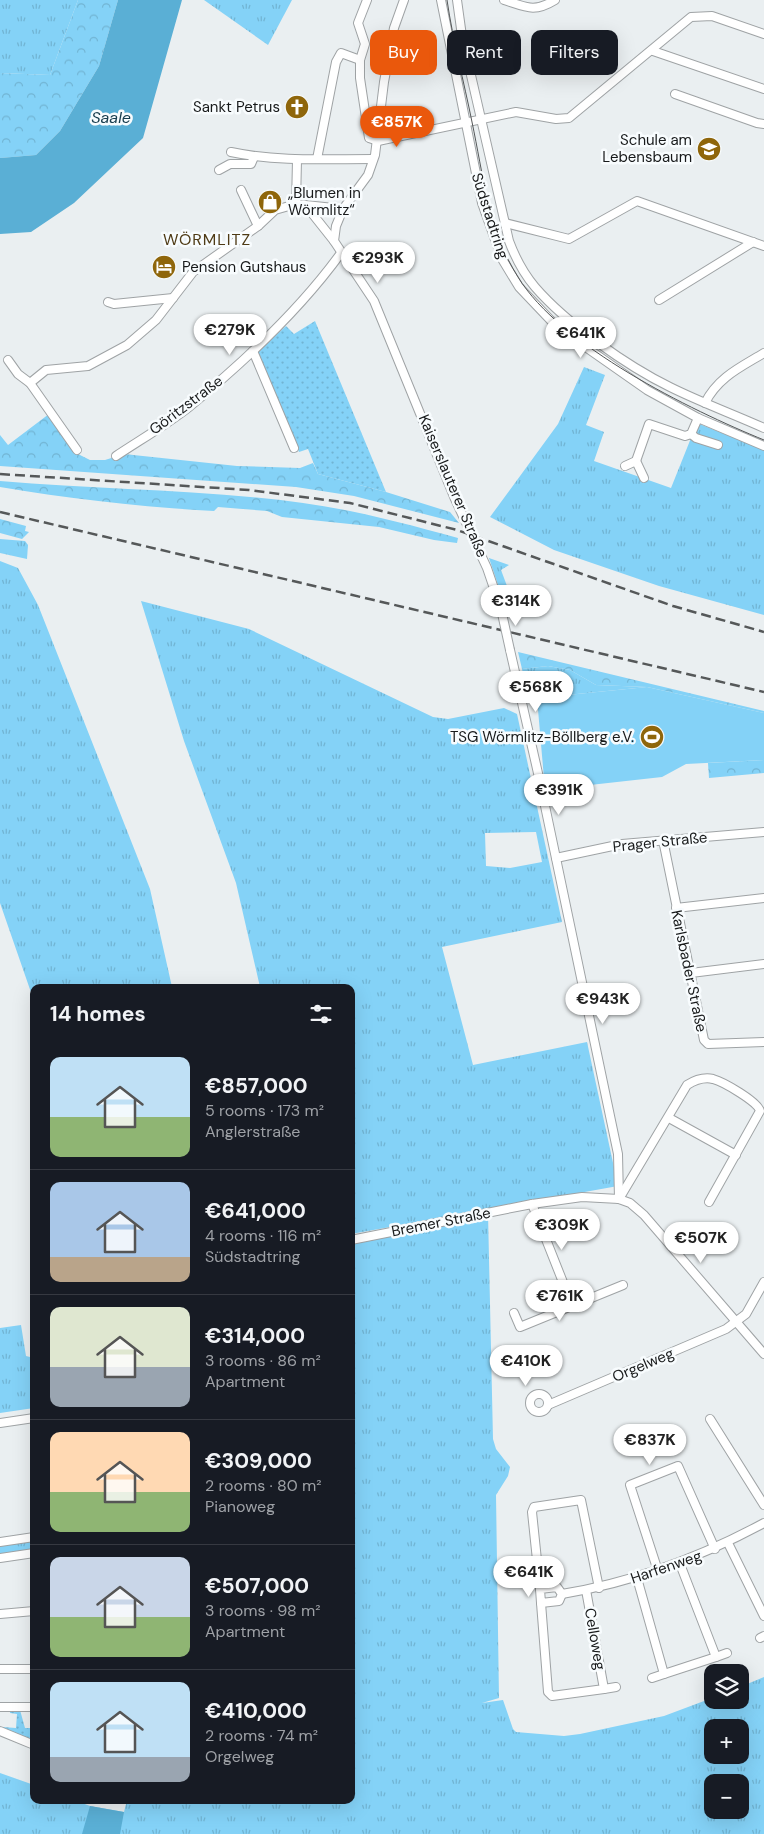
<!DOCTYPE html>
<html lang="en">
<head>
<meta charset="utf-8">
<style>
	:root { --surface:#171b24; --page:#242831; --text:#f1f3f6; --muted:#9ea1a6; --line:#363941; --accent:#ea580c }
	body { margin:0; font-family:"DM Sans",sans-serif; background:var(--page); color:var(--text); height:100vh; display:flex; flex-direction:column; font-size:19px; white-space:nowrap }
	* { box-sizing:border-box; margin:0 }
	p { font-size:16px; color:var(--muted) }
	.icon { flex:none; width:28px; height:28px; fill:none; stroke:currentColor; stroke-width:2; stroke-linecap:round; stroke-linejoin:round }
	.map { position:relative; flex:1; overflow:hidden }
	.panel { position:absolute; left:30px; top:984px; width:325px; height:820px; display:flex; flex-direction:column; background:var(--surface); border-radius:10px; box-shadow:0 5px 20px #0002 }
	.panel>* { flex:none }
	.hud { position:absolute; left:370px; top:30px; width:319px; height:45px; display:flex; gap:10px }
	.tools { position:absolute; left:704px; top:1664px; display:grid; gap:10px }
	.tools a { display:grid; place-items:center; width:45px; height:45px; border-radius:10px; background:var(--surface); box-shadow:0 5px 20px #0002; font-size:25px }
	.price { position:absolute; translate:-50% -42px; padding:0 11px; border-radius:18px; background:#fff; color:#222; font-size:16px; line-height:32px; filter:drop-shadow(0 1px 2px #0008) }
	.price::after { content:''; position:absolute; left:50%; top:30px; width:15px; height:11px; margin-left:-8px; background:inherit; clip-path:polygon(0 0,100% 0,50% 100%) }
	.price.current { background:var(--accent); color:#fff }
	ul { padding:0; list-style:none }
	li { display:flex; align-items:center; gap:15px; height:125px; padding:0 20px }
	li+li { border-top:1px solid var(--line) }
	li span { display:grid; place-items:center; flex:none; width:140px; height:100px; border-radius:10px; color:#555 }
	li>.icon { margin-inline-start:auto }
	span .icon { width:60px; height:60px; fill:#fffc; stroke-width:1 }
	li b { font-size:21px }
	h2 { display:flex; justify-content:space-between; align-items:center; height:60px; padding:0 20px; font-size:21px }
	.tag { padding:0 18px; border-radius:10px; background:var(--surface); box-shadow:0 5px 20px #0002; font-size:18px; line-height:45px }
	.tag.current { background:var(--accent); color:#fff }
	.map>svg:first-child { display:block }
</style>
</head>
<body>
<div class="map">
<svg width="764" height="1834" viewBox="0 0 764 1834">
	<defs>
		<pattern id="grass-tufts" width="24" height="20" patternUnits="userSpaceOnUse" patternTransform="scale(1.25)"><rect width="24" height="20" fill="#84d2f7"/><path d="M3 7l-1-3M5 7V3M7 7l1-3M15 17l-1-3M17 17v-4M19 17l1-3" fill="none" stroke="#71b4d3"/></pattern>
		<pattern id="forest-crowns" width="20" height="18" patternUnits="userSpaceOnUse" patternTransform="scale(1.25)"><rect width="20" height="18" fill="#84d2f7"/><path d="M2 6a3 3 0 1 1 6 0M12 15a3 3 0 1 1 6 0" fill="none" stroke="#71b4d3"/></pattern>
		<pattern id="garden-dots" width="8" height="8" patternUnits="userSpaceOnUse" patternTransform="scale(1.25)"><rect width="8" height="8" fill="#84d2f7"/><path d="M2 2h.1M6 6h.1" fill="none" stroke="#71b4d3" stroke-width="1.8" stroke-linecap="round"/></pattern>
	</defs>
	<rect width="100%" height="100%" fill="#eaeff1"/>
	<!-- grass -->
	<g fill="url(#grass-tufts)" fill-rule="evenodd">
		<path d="M 0,0 L 78,0 L 50,75 L 0,73 Z"/>
		<path d="M 204,0 L 292,0 L 268,45 Z"/>
		<path d="M 584,367 L 605,375 L 586,425 L 604,432 L 594,461 L 671,488 L 697,423 L 764,450 L 764,615 L 659,586 L 554,550 L 490,517 L 558,424 Z"/>
		<path d="M 0,539 L 25,541 L 28,545 L 27,559 L 0,553 Z"/>
		<path d="M 489,558 L 509,565 L 501,570 L 513,602 L 510,603 L 503,600 Z"/>
		<path d="M 0,561 L 18,568 L 38,605 L 150,889 L 172,987 L 34,988 L 34,1001 L 0,903 Z"/>
		<path d="M 141,601 L 249,629 L 433,717 L 448,719 L 504,708 L 517,714 L 562,922 L 442,947 L 473,1065 L 587,1042 L 618,1186 L 351,1234 L 351,988 L 260,987 L 236,883 L 184,741 ZM 536,832 L 542,862 L 510,868 L 486,866 L 485,833 Z"/>
		<path d="M 548,666 L 570,670 L 596,685 L 647,687 L 537,698 L 530,703 L 522,669 Z"/>
		<path d="M 488,1213 L 493,1439 L 496,1449 L 510,1467 L 508,1476 L 496,1495 L 499,1698 L 482,1703 L 503,1700 L 513,1729 L 516,1732 L 564,1736 L 580,1734 L 664,1716 L 712,1698 L 712,1700 L 740,1700 L 740,1687 L 764,1677 L 764,1834 L 0,1834 L 0,1773 L 34,1785 L 34,1800 L 74,1800 L 90,1806 L 124,1812 L 127,1800 L 351,1800 L 351,1240 ZM 712,1728 L 740,1728 L 740,1755 L 712,1755 ZM 712,1782 L 740,1782 L 740,1810 L 712,1810 Z"/>
		<path d="M 21,1325 L 26,1356 L 34,1358 L 34,1408 L 0,1413 L 0,1328 Z"/>
		<path d="M 34,1540 L 34,1550 L 0,1555 L 0,1545 Z"/>
	</g>
	<!-- forest -->
	<g fill="url(#forest-crowns)">
		<path d="M 78,0 L 118,0 L 99,66 L 60,131 L 36,155 L 0,158 L 0,73 L 50,75 Z"/>
		<path d="M 49,414 L 78,454 L 90,460 L 105,460 L 124,454 L 237,466 L 300,468 L 313,463 L 318,474 L 386,492 L 450,512 L 459,523 L 354,496 L 296,487 L 0,466 L 0,435 L 8,445 Z"/>
		<path d="M 0,481 C 101,490 202,489 303,503 C 355,510 407,524 458,538 L 457,543 L 434,540 L 379,527 L 282,517 L 267,511 L 218,507 L 214,511 C 142,507 71,499 0,487 Z"/>
		<path d="M 0,519 L 26,526 L 25,531 L 29,532 L 22,539 L 0,533 Z"/>
		<path d="M 518,652 L 764,711 L 764,713 L 647,687 L 596,685 L 570,670 L 548,666 L 522,669 Z"/>
		<path d="M 764,760 L 764,773 L 709,778 L 708,763 Z"/>
	</g>
	<!-- garden -->
	<g fill="url(#garden-dots)">
		<path d="M 315,321 L 386,492 L 318,474 L 308,449 L 299,452 L 258,352 L 286,326 L 294,334 Z"/>
		<path d="M 10,1710 L 20,1710 L 25,1728 L 34,1728 L 34,1743 L 4,1730 L 3,1727 L 16,1728 L 17,1714 L 10,1713 Z"/>
	</g>
	<!-- pitch -->
	<path fill="#84d2f7" d="M 647,687 L 764,713 L 764,760 L 686,764 L 662,777 L 545,790 L 537,698 Z"/>
	<!-- water -->
	<g fill="#5aafd5">
		<path d="M 118,0 L 182,0 L 143,138 L 74,203 L 31,232 L 0,234 L 0,158 L 36,155 L 60,131 L 99,66 Z"/>
		<path d="M 90,1806 L 124,1812 L 120,1834 L 82,1834 Z"/>
	</g>
	<g fill="none" stroke-linecap="round" stroke-linejoin="round">
		<!-- minor casing -->
		<g stroke="#9fa3a5" stroke-width="10">
			<g id="minor">
				<path d="M 367,0 L 358,23 L 365,44 L 360,60 L 360,78 L 369,138 L 378,141"/>
				<path d="M 404,0 L 394,28 L 384,82 L 375,155 L 368,175 L 343,209 L 336,226 L 334,241 L 374,301 L 455,499 L 487,568 L 501,609"/>
				<path d="M 441,0 L 482,203 L 502,259 L 519,287 L 557,327 L 647,390 L 698,418 L 764,446"/>
				<path d="M 457,0 L 462,36 L 509,241 C 515,257 524,274 535,287 C 566,323 627,366 670,387 C 700,402 733,414 764,428"/>
				<path d="M 504,0 C 526,7 534,13 555,0"/>
				<path d="M 653,51 L 764,89"/>
				<path d="M 675,94 L 757,123 L 764,124"/>
				<path d="M 378,141 L 516,112 L 556,119 L 569,118 L 691,17 L 712,16 L 764,34"/>
				<path d="M 231,152 C 278,162 325,159 373,159"/>
				<path d="M 317,159 L 336,62 L 341,53 L 360,60"/>
				<path d="M 219,170 L 230,164 L 251,164 L 254,157"/>
				<path d="M 241,190 L 258,226"/>
				<path d="M 296,204 L 297,160"/>
				<path d="M 307,207 L 334,241"/>
				<path d="M 505,223 L 569,239 L 637,201 L 764,246"/>
				<path d="M 659,300 L 753,242"/>
				<path d="M 108,302 L 114,304 L 173,298"/>
				<path d="M 253,351 L 294,448"/>
				<path d="M 8,360 L 18,374 L 30,383 L 77,450"/>
				<path d="M 30,383 L 46,370 L 88,366 L 127,345 L 156,320 L 193,272 L 258,226 L 275,210 L 296,204 L 343,209"/>
				<path d="M 705,403 C 718,377 741,367 764,353"/>
				<path d="M 691,434 L 696,438 L 718,445"/>
				<path d="M 116,456 C 140,440 166,425 189,407 C 244,362 299,311 341,253"/>
				<path d="M 636,461 L 644,478"/>
				<path d="M 625,466 L 636,461 L 649,424 L 685,436 L 691,434 L 698,418"/>
				<path d="M 510,650 L 540,782 L 618,1154 L 619,1199"/>
				<path d="M 663,840 L 704,1040 L 708,1044 L 764,1042"/>
				<path d="M 556,858 L 622,844 L 764,832"/>
				<path d="M 676,908 L 764,898"/>
				<path d="M 691,973 L 764,964"/>
				<path d="M 669,1118 L 736,1155"/>
				<path d="M 619,1199 L 687,1085 C 695,1080 704,1077 713,1079 C 724,1082 758,1102 760,1111 L 709,1202"/>
				<path d="M 532,1204 L 572,1305"/>
				<path d="M 351,1240 L 532,1204 L 582,1197 L 619,1199 L 630,1203 L 644,1215 L 764,1354"/>
				<path d="M 514,1313 L 520,1327 L 623,1285"/>
				<circle cx="539" cy="1403" r="9"/>
				<path d="M 548,1405 L 726,1329 L 746,1314 L 764,1282"/>
				<path d="M 710,1419 L 764,1505"/>
				<path d="M 0,1423 L 34,1418"/>
				<path d="M 0,1542 L 34,1537"/>
				<path d="M 728,1543 L 764,1616"/>
				<path d="M 0,1558 L 34,1553"/>
				<path d="M 658,1571 L 630,1485 L 678,1466 L 715,1549"/>
				<path d="M 637,1578 L 664,1674 L 716,1657 L 680,1564"/>
				<path d="M 557,1587 L 562,1594 L 559,1601 L 541,1603 L 540,1589 Z"/>
				<path d="M 540,1589 L 532,1512 L 534,1507 L 581,1500 L 599,1588"/>
				<path d="M 562,1594 C 635,1582 699,1558 764,1523"/>
				<path d="M 541,1603 L 548,1692 L 552,1696 L 604,1689 L 586,1590"/>
				<path d="M 0,1614 L 34,1611"/>
				<path d="M 760,1638 L 764,1636"/>
				<path d="M 716,1657 L 727,1653"/>
				<path d="M 0,1669 L 34,1669"/>
				<path d="M 652,1678 L 664,1674"/>
				<path d="M 604,1689 L 616,1687"/>
				<path d="M 0,1707 L 34,1707"/>
				<path d="M 0,1731 L 34,1745"/>
			</g>
		</g>
		<!-- minor -->
		<use href="#minor" stroke="#fff" stroke-width="8"/>
		<!-- tram -->
		<path stroke="#555859" stroke-width="1" d="M 447,0 C 453,41 464,82 472,122 C 483,174 489,232 518,277 C 560,346 690,410 764,440"/>
		<!-- rail -->
		<g stroke="#555859" stroke-width="2.5" stroke-dasharray="10 5" stroke-linecap="butt">
			<path d="M 0,474 L 249,490 L 350,503 L 457,530 L 673,606 L 764,632"/>
			<path d="M 0,512 L 764,692"/>
		</g>
		<!-- minor-bridge casing -->
		<g stroke="#9fa3a5" stroke-width="10" stroke-linecap="butt">
			<path id="minor-bridge" d="M 501,609 L 510,650"/>
		</g>
		<!-- minor-bridge -->
		<use href="#minor-bridge" stroke="#fff" stroke-width="8"/>
	</g>
	<!-- icons -->
	<defs>
		<g id="church-disc" transform="scale(1.25)"><circle r="9.5" fill="#8f660b" stroke="#f8fcfe"/><path d="M-1.2-6h2.4v3.5h3.3v2.4h-3.3V6h-2.4V-.1h-3.3v-2.4h3.3Z" fill="#fff"/></g>
		<g id="school-disc" transform="scale(1.25)"><circle r="9.5" fill="#8f660b" stroke="#f8fcfe"/><path d="M0-5L7-2L0 1L-7-2ZM-4 1L0 2.5L4 1V4Q0 6-4 4Z" fill="#fff"/></g>
		<g id="shop-disc" transform="scale(1.25)"><circle r="9.5" fill="#8f660b" stroke="#f8fcfe"/><path d="M-5-2.5h2.3a2.7 3.5 0 0 1 5.4 0H5L5.5 6h-11ZM-1.5-2.5h3a1.5 2.3 0 0 0-3 0Z" fill="#fff"/></g>
		<g id="hotel-disc" transform="scale(1.25)"><circle r="9.5" fill="#8f660b" stroke="#f8fcfe"/><path d="M-6-4.5h1.5V1H6V5H4.5V3h-9V5H-6ZM-4 0a1.8 1.8 0 1 1 3.6 0ZM.5 0V-2.5h3Q6-2.5 6 0Z" fill="#fff"/></g>
		<g id="stadium-disc" transform="scale(1.25)"><circle r="9.5" fill="#8f660b" stroke="#f8fcfe"/><path d="M0-5a6.5 5 0 1 0 0 10a6.5 5 0 1 0 0-10ZM-3.5-1.8h7v3.6h-7Z" fill="#fff"/></g>
	</defs>
	<g fill-rule="evenodd">
		<use href="#church-disc" x="297" y="107"/>
		<use href="#school-disc" x="709" y="149"/>
		<use href="#shop-disc" x="270" y="202"/>
		<use href="#hotel-disc" x="164" y="267"/>
		<use href="#stadium-disc" x="652" y="737"/>
	</g>
	<g text-anchor="middle" dominant-baseline="central" stroke-width="5" stroke-linejoin="round" paint-order="stroke">
		<!-- poi labels -->
		<g font-size="15" fill="#181a1b" stroke="#f8fcfe" text-anchor="end">
			<text x="280" y="107">Sankt Petrus</text>
			<text x="692" y="140">Schule am<tspan x="692" dy="17">Lebensbaum</tspan></text>
			<text x="288" y="193" text-anchor="start">„Blumen in<tspan x="288" dy="17">Wörmlitz“</tspan></text>
			<text x="182" y="267" text-anchor="start">Pension Gutshaus</text>
			<text x="634" y="737">TSG Wörmlitz-Böllberg e.V.</text>
		</g>
		<!-- street labels -->
		<g font-size="15" fill="#181a1b" stroke="#f8fcfe">
			<text transform="translate(490 216) rotate(72)">Südstadtring</text>
			<text transform="translate(186 405) rotate(-37)">Göritzstraße</text>
			<text transform="translate(453 486) rotate(67)">Kaiserslauterer Straße</text>
			<text transform="translate(660 842) rotate(-6)">Prager Straße</text>
			<text transform="translate(689 971) rotate(78)">Karlsbader Straße</text>
			<text transform="translate(441 1222) rotate(-11)">Bremer Straße</text>
			<text transform="translate(643 1365) rotate(-23)">Orgelweg</text>
			<text transform="translate(666 1567) rotate(-19)">Harfenweg</text>
			<text transform="translate(595 1639) rotate(80)">Celloweg</text>
		</g>
		<!-- water labels -->
		<g font-size="16" font-style="italic" fill="#173c4d" stroke="#f8fcfe">
			<text x="111" y="117">Saale</text>
		</g>
		<!-- neighbourhood labels -->
		<g font-size="16" letter-spacing="1" fill="#4f3b16" stroke="#f8fcfe">
			<text x="207" y="239">WÖRMLITZ</text>
		</g>
	</g>
</svg>
<div class="tools">
<a><svg class="icon" aria-label="layers" viewBox="0 0 24 24"><path d="M12 4l9 5-9 5-9-5zM3 14l9 5 9-5"/></svg></a>
<a>+</a>
<a>−</a>
</div>
<b class="price current" style="left:397px;top:148px">€857K</b>
<b class="price" style="left:378px;top:284px">€293K</b>
<b class="price" style="left:230px;top:356px">€279K</b>
<b class="price" style="left:581px;top:359px">€641K</b>
<b class="price" style="left:516px;top:627px">€314K</b>
<b class="price" style="left:536px;top:713px">€568K</b>
<b class="price" style="left:559px;top:816px">€391K</b>
<b class="price" style="left:603px;top:1025px">€943K</b>
<b class="price" style="left:562px;top:1251px">€309K</b>
<b class="price" style="left:701px;top:1264px">€507K</b>
<b class="price" style="left:560px;top:1322px">€761K</b>
<b class="price" style="left:526px;top:1387px">€410K</b>
<b class="price" style="left:650px;top:1466px">€837K</b>
<b class="price" style="left:529px;top:1598px">€641K</b>
<div class="hud">
<a class="tag current">Buy</a>
<a class="tag">Rent</a>
<a class="tag">Filters</a>
</div>
<section class="panel">
<h2>14 homes<svg class="icon" aria-label="filters" viewBox="0 0 24 24"><path d="M4 7h16M4 17h16"/><circle cx="9" cy="7" r="2"/><circle cx="15" cy="17" r="2"/></svg></h2>
<ul>
<li><span style="background:linear-gradient(#bfe0f5 60%,#8fb573 0)"><svg class="icon" aria-label="home" viewBox="0 0 24 24"><path d="M3 11l9-7 9 7M6 9v11h12V9"/></svg></span><div><b>€857,000</b><p>5 rooms · 173 m²</p><p>Anglerstraße</p></div></li>
<li><span style="background:linear-gradient(#a9c7e8 75%,#b9a48a 0)"><svg class="icon" aria-label="home" viewBox="0 0 24 24"><path d="M3 11l9-7 9 7M6 9v11h12V9"/></svg></span><div><b>€641,000</b><p>4 rooms · 116 m²</p><p>Südstadtring</p></div></li>
<li><span style="background:linear-gradient(#dfe7d0 60%,#9aa5b1 0)"><svg class="icon" aria-label="home" viewBox="0 0 24 24"><path d="M3 11l9-7 9 7M6 9v11h12V9"/></svg></span><div><b>€314,000</b><p>3 rooms · 86 m²</p><p>Apartment</p></div></li>
<li><span style="background:linear-gradient(#ffd9b3 60%,#8fb573 0)"><svg class="icon" aria-label="home" viewBox="0 0 24 24"><path d="M3 11l9-7 9 7M6 9v11h12V9"/></svg></span><div><b>€309,000</b><p>2 rooms · 80 m²</p><p>Pianoweg</p></div></li>
<li><span style="background:linear-gradient(#c9d6e8 60%,#8fb573 0)"><svg class="icon" aria-label="home" viewBox="0 0 24 24"><path d="M3 11l9-7 9 7M6 9v11h12V9"/></svg></span><div><b>€507,000</b><p>3 rooms · 98 m²</p><p>Apartment</p></div></li>
<li><span style="background:linear-gradient(#bfe0f5 75%,#9aa5b1 0)"><svg class="icon" aria-label="home" viewBox="0 0 24 24"><path d="M3 11l9-7 9 7M6 9v11h12V9"/></svg></span><div><b>€410,000</b><p>2 rooms · 74 m²</p><p>Orgelweg</p></div></li>
</ul>
</section>
</div>
</body>
</html>
